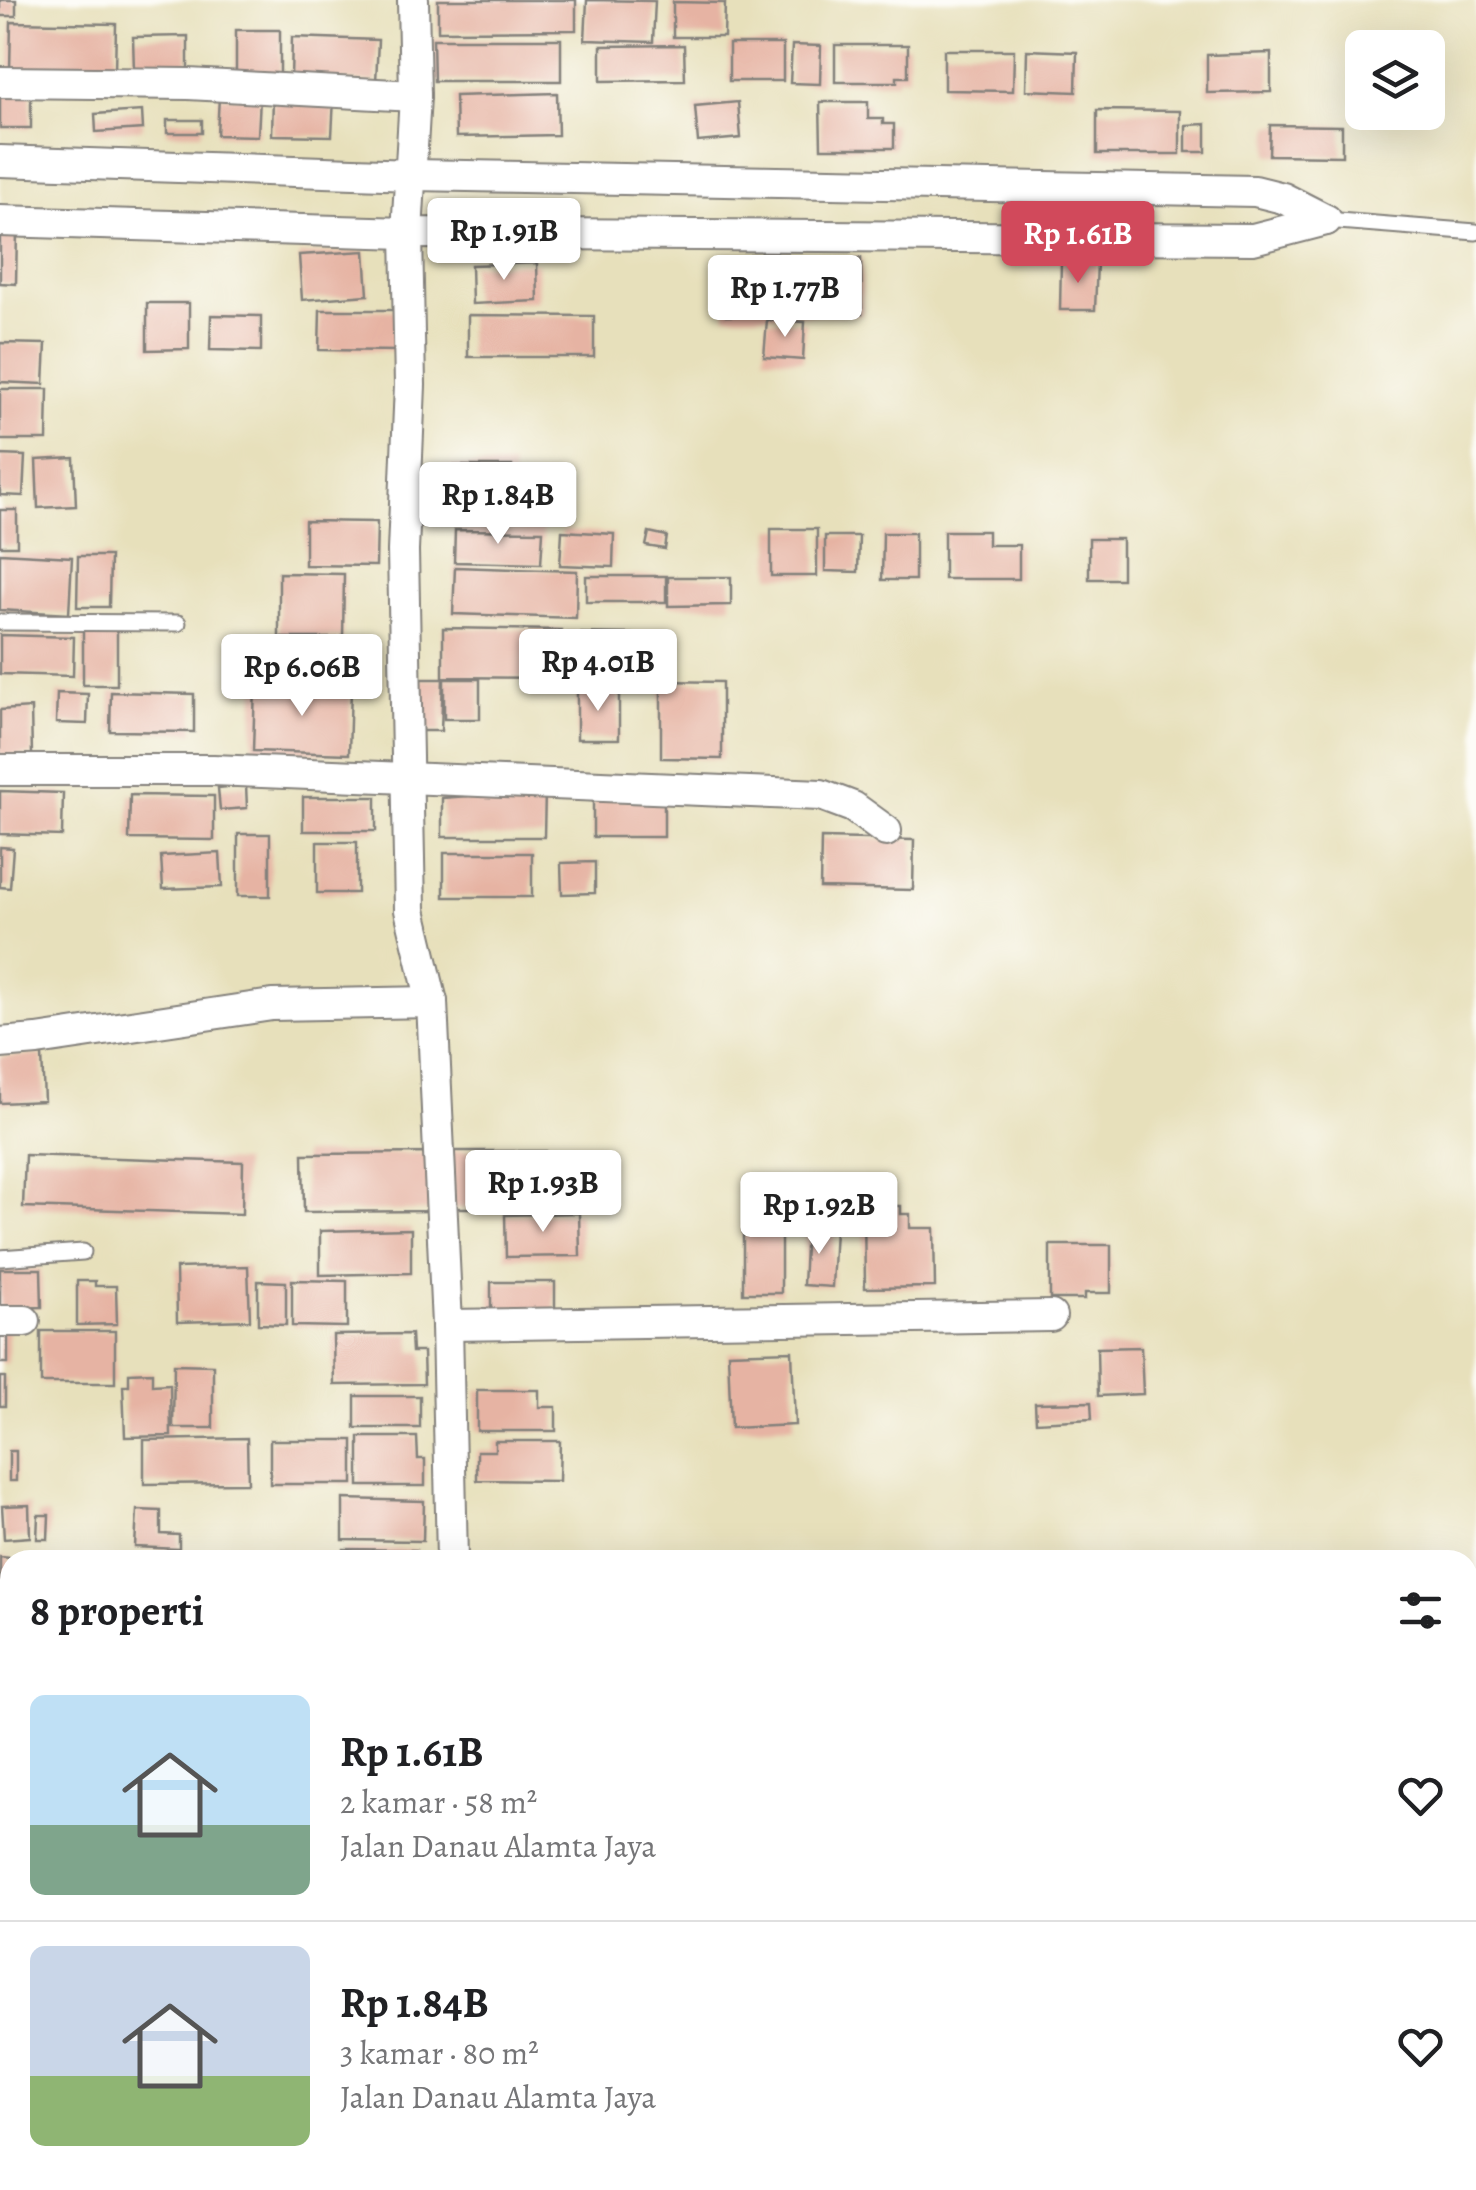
<!DOCTYPE html>
<html lang="id">
<head>
<meta charset="utf-8">
<style>
	:root { --surface:#fff; --page:#f2f2f2; --text:#202124; --muted:#757577; --line:#e0e0e0; --accent:#d1495b }
	body { margin:0; font-family:Alegreya,serif; background:var(--page); color:var(--text); height:100vh; display:flex; flex-direction:column; font-size:38px; white-space:nowrap }
	* { box-sizing:border-box; margin:0 }
	p { font-size:32px; color:var(--muted) }
	.icon { flex:none; width:55px; height:55px; fill:none; stroke:currentColor; stroke-width:2; stroke-linecap:round; stroke-linejoin:round }
	.map { position:relative; flex:1; overflow:hidden }
	.sheet { position:absolute; left:0px; top:1550px; width:1478px; height:640px; display:flex; flex-direction:column; background:var(--surface); border-radius:30px 30px 0 0; box-shadow:0 10px 40px #0002 }
	.sheet>* { flex:none }
	.tools { position:absolute; left:1345px; top:30px; display:grid; gap:20px }
	.tools a { display:grid; place-items:center; width:100px; height:100px; border-radius:15px; background:var(--surface); box-shadow:0 10px 40px #0002; font-size:50px }
	.price { position:absolute; translate:-50% -85px; padding:0 22px; border-radius:10px; background:#fff; color:#222; font-size:32px; line-height:65px; filter:drop-shadow(0 2px 5px #0008) }
	.price::after { content:''; position:absolute; left:50%; top:60px; width:30px; height:22px; margin-left:-15px; background:inherit; clip-path:polygon(0 0,100% 0,50% 100%) }
	.price.current { background:var(--accent); color:#fff }
	ul { padding:0; list-style:none }
	li { display:flex; align-items:center; gap:30px; height:250px; padding:0 30px }
	li+li { border-top:2px solid var(--line) }
	li span { display:grid; place-items:center; flex:none; width:280px; height:200px; border-radius:15px; color:#555 }
	li>.icon { margin-inline-start:auto }
	span .icon { width:120px; height:120px; fill:#fffc; stroke-width:1 }
	li b { font-size:42px }
	h2 { display:flex; justify-content:space-between; align-items:center; height:120px; padding:0 30px; font-size:42px }
	.map>svg:first-child { display:block }
</style>
</head>
<body>
<div class="map">
<svg width="1476" height="2190" viewBox="0 0 1476 2190">
	<rect width="100%" height="100%" fill="#fdfcf7"/>
	<filter id="ink" filterUnits="userSpaceOnUse"><feTurbulence type="fractalNoise" baseFrequency=".01" numOctaves="2"/><feDisplacementMap in="SourceGraphic" scale="20" xChannelSelector="R" yChannelSelector="G"/><feConvolveMatrix kernelMatrix="1 2 1 2 8 2 1 2 1" color-interpolation-filters="sRGB"/></filter>
	<filter id="wash" filterUnits="userSpaceOnUse"><feTurbulence type="fractalNoise" baseFrequency=".0048" numOctaves="4" result="noise"/><feDisplacementMap in="SourceGraphic" scale="40" xChannelSelector="R" yChannelSelector="G"/><feGaussianBlur stdDeviation="2.25" result="paint"/><feColorMatrix in="noise" values="0 0 0 0 0 0 0 0 0 0 0 0 0 0 0 0 0 1.4 0 .05"/><feComposite in="paint" operator="in"/></filter>
	<g filter="url(#wash)">
		<rect width="100%" height="100%" fill="#e7e0bb"/>
		<g id="blocks">
			<!-- building -->
			<g fill="#e6b3a3">
				<rect x="0" y="0" width="16" height="16"/>
				<path d="M 438,0 L 576,0 L 576,30 L 438,31 Z"/>
				<path d="M 587,0 L 655,1 L 653,42 L 585,40 Z"/>
				<path d="M 673,2 L 725,3 L 724,37 L 673,37 Z"/>
				<path d="M 11,22 L 116,24 L 115,73 L 10,71 Z"/>
				<rect x="236" y="30" width="44" height="45"/>
				<path d="M 188,36 L 188,70 L 134,71 L 133,37 Z"/>
				<path d="M 292,37 L 378,40 L 376,82 L 291,79 Z"/>
				<path d="M 433,39 L 561,39 L 561,81 L 434,81 Z"/>
				<rect x="729" y="44" width="54" height="37"/>
				<path d="M 684,45 L 685,80 L 601,81 L 601,46 Z"/>
				<path d="M 792,45 L 821,46 L 820,84 L 790,83 Z"/>
				<path d="M 835,45 L 908,45 L 908,77 L 897,77 L 897,82 L 835,82 Z"/>
				<path d="M 944,50 L 1014,50 L 1013,91 L 944,90 Z"/>
				<path d="M 1027,50 L 1077,52 L 1076,92 L 1026,90 Z"/>
				<path d="M 1271,53 L 1271,92 L 1207,93 L 1207,55 Z"/>
				<rect x="0" y="84" width="31" height="44"/>
				<path d="M 557,93 L 558,135 L 456,137 L 455,96 Z"/>
				<path d="M 219,96 L 260,98 L 258,136 L 217,135 Z"/>
				<path d="M 273,96 L 334,98 L 332,136 L 272,135 Z"/>
				<path d="M 738,102 L 741,138 L 698,142 L 695,106 Z"/>
				<path d="M 820,102 L 868,102 L 868,119 L 883,119 L 883,124 L 894,124 L 894,148 L 821,148 Z"/>
				<path d="M 1097,110 L 1180,111 L 1180,154 L 1097,154 Z"/>
				<path d="M 142,111 L 143,129 L 96,132 L 95,114 Z"/>
				<rect x="167" y="120" width="35" height="13"/>
				<path d="M 1206,124 L 1206,152 L 1186,152 L 1186,125 Z"/>
				<path d="M 1270,125 L 1342,126 L 1342,156 L 1269,155 Z"/>
				<path d="M 0,230 L 17,230 L 16,284 L 0,283 Z"/>
				<path d="M 365,251 L 368,295 L 302,300 L 299,255 Z"/>
				<path d="M 861,258 L 862,314 L 726,316 L 725,261 Z"/>
				<path d="M 1061,261 L 1097,262 L 1095,310 L 1060,310 Z"/>
				<path d="M 537,263 L 538,301 L 472,304 L 471,265 Z"/>
				<path d="M 147,303 L 189,303 L 189,349 L 147,350 Z"/>
				<path d="M 320,310 L 401,310 L 401,351 L 319,350 Z"/>
				<path d="M 211,315 L 261,316 L 261,351 L 210,350 Z"/>
				<path d="M 468,315 L 594,316 L 594,357 L 468,357 Z"/>
				<path d="M 767,320 L 805,322 L 803,360 L 764,357 Z"/>
				<path d="M 0,343 L 46,344 L 44,384 L 0,382 Z"/>
				<path d="M 0,389 L 48,389 L 47,440 L 0,440 Z"/>
				<path d="M 0,455 L 25,456 L 23,496 L 0,495 Z"/>
				<path d="M 74,458 L 76,506 L 38,508 L 36,460 Z"/>
				<rect x="436" y="466" width="76" height="47"/>
				<rect x="0" y="510" width="17" height="36"/>
				<path d="M 305,521 L 377,522 L 376,566 L 305,565 Z"/>
				<rect x="771" y="529" width="46" height="47"/>
				<path d="M 455,530 L 543,531 L 541,564 L 454,562 Z"/>
				<path d="M 562,531 L 614,534 L 613,567 L 560,565 Z"/>
				<path d="M 944,531 L 988,531 L 988,545 L 1019,545 L 1019,579 L 944,579 Z"/>
				<path d="M 649,532 L 667,536 L 665,549 L 646,546 Z"/>
				<path d="M 883,533 L 915,533 L 915,580 L 882,580 Z"/>
				<path d="M 825,536 L 859,536 L 858,572 L 825,571 Z"/>
				<rect x="1089" y="539" width="33" height="40"/>
				<path d="M 0,553 L 72,557 L 69,614 L 0,610 Z"/>
				<path d="M 78,556 L 110,556 L 109,607 L 77,607 Z"/>
				<path d="M 455,567 L 577,571 L 576,618 L 453,614 Z"/>
				<path d="M 279,573 L 344,574 L 343,638 L 279,638 Z"/>
				<rect x="586" y="576" width="80" height="26"/>
				<path d="M 668,577 L 731,577 L 731,605 L 668,606 Z"/>
				<path d="M 443,628 L 561,630 L 561,678 L 443,677 Z"/>
				<rect x="83" y="630" width="34" height="55"/>
				<path d="M 568,633 L 632,634 L 631,677 L 568,676 Z"/>
				<path d="M 0,635 L 74,637 L 73,676 L 0,674 Z"/>
				<path d="M 420,679 L 443,679 L 441,731 L 419,731 Z"/>
				<rect x="444" y="679" width="36" height="40"/>
				<path d="M 661,681 L 722,682 L 722,759 L 661,758 Z"/>
				<path d="M 255,685 L 351,688 L 349,754 L 253,751 Z"/>
				<rect x="577" y="689" width="42" height="50"/>
				<path d="M 111,692 L 194,694 L 194,732 L 110,731 Z"/>
				<path d="M 57,693 L 88,694 L 87,724 L 56,723 Z"/>
				<path d="M 31,708 L 32,755 L 0,756 L 0,710 Z"/>
				<path d="M 246,785 L 247,808 L 220,810 L 218,788 Z"/>
				<path d="M 467,790 L 545,790 L 544,837 L 442,837 L 442,798 L 467,796 Z"/>
				<path d="M 0,791 L 63,793 L 62,836 L 0,834 Z"/>
				<path d="M 130,795 L 214,796 L 214,840 L 129,839 Z"/>
				<rect x="303" y="797" width="73" height="34"/>
				<rect x="593" y="798" width="71" height="39"/>
				<rect x="238" y="834" width="32" height="62"/>
				<path d="M 821,838 L 914,840 L 913,890 L 820,888 Z"/>
				<rect x="317" y="842" width="40" height="51"/>
				<path d="M 0,847 L 13,848 L 10,888 L 0,887 Z"/>
				<path d="M 220,853 L 222,887 L 163,889 L 161,856 Z"/>
				<rect x="444" y="853" width="88" height="44"/>
				<path d="M 595,862 L 595,893 L 562,894 L 561,863 Z"/>
				<path d="M 42,1055 L 44,1101 L 0,1103 L 0,1057 Z"/>
				<rect x="450" y="1151" width="96" height="57"/>
				<path d="M 435,1153 L 435,1211 L 304,1212 L 303,1154 Z"/>
				<path d="M 25,1155 L 243,1162 L 242,1214 L 23,1207 Z"/>
				<path d="M 561,1155 L 601,1157 L 599,1201 L 559,1199 Z"/>
				<path d="M 864,1206 L 901,1206 L 901,1214 L 910,1214 L 910,1228 L 934,1228 L 935,1287 L 865,1288 Z"/>
				<path d="M 579,1213 L 580,1256 L 506,1257 L 505,1215 Z"/>
				<rect x="743" y="1225" width="38" height="68"/>
				<path d="M 806,1227 L 835,1229 L 832,1287 L 803,1285 Z"/>
				<path d="M 411,1229 L 411,1273 L 320,1275 L 320,1231 Z"/>
				<path d="M 1050,1245 L 1111,1245 L 1111,1293 L 1085,1293 L 1085,1299 L 1050,1299 Z"/>
				<path d="M 248,1266 L 250,1320 L 177,1322 L 176,1268 Z"/>
				<path d="M 0,1269 L 41,1269 L 42,1307 L 0,1308 Z"/>
				<path d="M 292,1280 L 347,1281 L 347,1327 L 292,1326 Z"/>
				<path d="M 77,1281 L 95,1281 L 95,1286 L 116,1286 L 117,1324 L 77,1325 Z"/>
				<path d="M 258,1281 L 286,1282 L 286,1325 L 258,1324 Z"/>
				<rect x="491" y="1282" width="64" height="37"/>
				<rect x="0" y="1324" width="8" height="39"/>
				<rect x="41" y="1331" width="74" height="52"/>
				<path d="M 411,1334 L 412,1352 L 423,1352 L 424,1384 L 334,1385 L 333,1335 Z"/>
				<path d="M 1141,1347 L 1143,1394 L 1098,1396 L 1097,1348 Z"/>
				<path d="M 792,1351 L 795,1425 L 731,1428 L 728,1353 Z"/>
				<path d="M 174,1364 L 213,1365 L 213,1428 L 173,1428 Z"/>
				<path d="M 152,1372 L 152,1385 L 170,1384 L 171,1436 L 125,1437 L 123,1385 L 129,1385 L 129,1373 Z"/>
				<rect x="0" y="1377" width="5" height="29"/>
				<path d="M 477,1390 L 539,1390 L 539,1407 L 556,1407 L 556,1431 L 477,1431 Z"/>
				<rect x="355" y="1396" width="65" height="32"/>
				<path d="M 1091,1402 L 1092,1419 L 1036,1422 L 1035,1403 Z"/>
				<path d="M 359,1437 L 417,1437 L 418,1459 L 425,1459 L 425,1486 L 359,1486 Z"/>
				<path d="M 247,1438 L 248,1483 L 144,1484 L 144,1440 Z"/>
				<rect x="270" y="1440" width="83" height="44"/>
				<path d="M 495,1441 L 560,1441 L 559,1481 L 477,1480 L 477,1451 L 495,1451 Z"/>
				<rect x="9" y="1451" width="7" height="30"/>
				<path d="M 343,1499 L 424,1501 L 423,1541 L 343,1540 Z"/>
				<path d="M 29,1505 L 30,1537 L 4,1539 L 2,1506 Z"/>
				<path d="M 137,1510 L 161,1511 L 161,1534 L 179,1535 L 179,1549 L 135,1547 Z"/>
				<path d="M 38,1515 L 49,1515 L 48,1539 L 37,1539 Z"/>
				<path d="M 344,1549 L 416,1550 L 416,1560 L 344,1560 Z"/>
				<path d="M 0,1557 L 10,1558 L 10,1592 L 0,1592 Z"/>
				<path d="M 0,1606 L 10,1606 L 10,1649 L 0,1648 Z"/>
				<path d="M 0,1658 L 10,1658 L 10,1697 L 0,1696 Z"/>
				<path d="M 0,1701 L 10,1701 L 10,1747 L 0,1746 Z"/>
				<rect x="0" y="1771" width="10" height="42"/>
				<rect x="0" y="1821" width="10" height="43"/>
				<rect x="0" y="1870" width="10" height="50"/>
				<path d="M 5,1924 L 10,1924 L 10,1971 L 6,1971 Z"/>
				<rect x="0" y="1979" width="10" height="36"/>
				<rect x="0" y="2082" width="10" height="44"/>
				<rect x="0" y="2139" width="10" height="40"/>
				<rect x="79" y="2180" width="60" height="7"/>
				<rect x="663" y="2180" width="131" height="10"/>
				<path d="M 877,2180 L 936,2180 L 936,2190 L 876,2190 Z"/>
				<rect x="961" y="2180" width="54" height="10"/>
				<path d="M 520,2181 L 591,2184 L 591,2190 L 520,2190 Z"/>
				<path d="M 0,2183 L 43,2184 L 43,2190 L 0,2190 Z"/>
			</g>
		</g>
	</g>
	<g filter="url(#ink)">
		<use href="#blocks" fill-opacity="0" stroke="#84817b" stroke-width="2.5"/>
		<g fill="none" stroke-linecap="round" stroke-linejoin="round">
			<!-- lane casing -->
			<g stroke="#84817b" stroke-width="19">
				<g id="lane">
					<path d="M 1326,220 L 1476,232"/>
					<path d="M 0,622 L 178,623"/>
					<path d="M 0,1258 L 83,1252"/>
				</g>
			</g>
			<!-- street casing -->
			<g stroke="#84817b" stroke-width="34">
				<g id="street">
					<path d="M 413,0 L 415,96 L 407,233 L 410,385 L 403,551 L 410,910 L 432,1002 L 447,1325 L 452,1560"/>
					<path d="M 0,82 L 188,84 L 415,96"/>
					<path d="M 0,161 L 413,175 L 1255,191 L 1283,198 L 1326,220"/>
					<path d="M 0,221 L 407,233 L 1253,239 L 1326,220"/>
					<path d="M 0,770 L 213,770 L 821,795 L 853,807 L 886,831"/>
					<path d="M 0,1043 L 37,1040 L 272,1005 L 432,1002"/>
					<path d="M 0,1321 L 25,1321"/>
					<path d="M 447,1325 L 1051,1316"/>
					<path d="M 458,2180 L 458,2190"/>
				</g>
			</g>
			<!-- lane -->
			<use href="#lane" stroke="#fff" stroke-width="15"/>
			<!-- street -->
			<use href="#street" stroke="#fff" stroke-width="30"/>
		</g>
	</g>
</svg>
<div class="tools">
<a><svg class="icon" aria-label="layers" viewBox="0 0 24 24"><path d="M12 4l9 5-9 5-9-5zM3 14l9 5 9-5"/></svg></a>
</div>
<b class="price" style="left:504px;top:283px">Rp 1.91B</b>
<b class="price current" style="left:1078px;top:286px">Rp 1.61B</b>
<b class="price" style="left:785px;top:340px">Rp 1.77B</b>
<b class="price" style="left:498px;top:547px">Rp 1.84B</b>
<b class="price" style="left:598px;top:714px">Rp 4.01B</b>
<b class="price" style="left:302px;top:719px">Rp 6.06B</b>
<b class="price" style="left:543px;top:1235px">Rp 1.93B</b>
<b class="price" style="left:819px;top:1257px">Rp 1.92B</b>
<section class="sheet">
<h2>8 properti<svg class="icon" aria-label="filters" viewBox="0 0 24 24"><path d="M4 7h16M4 17h16"/><circle cx="9" cy="7" r="2"/><circle cx="15" cy="17" r="2"/></svg></h2>
<ul>
<li><span style="background:linear-gradient(#bfe0f5 65%,#7fa58c 0)"><svg class="icon" aria-label="home" viewBox="0 0 24 24"><path d="M3 11l9-7 9 7M6 9v11h12V9"/></svg></span><div><b>Rp 1.61B</b><p>2 kamar · 58 m²</p><p>Jalan Danau Alamta Jaya</p></div><svg class="icon" aria-label="heart" viewBox="0 0 24 24"><path d="M12 20l-8-8c-3-5 5-10 8-4 3-6 11-1 8 4z"/></svg></li>
<li><span style="background:linear-gradient(#c9d6e8 65%,#8fb573 0)"><svg class="icon" aria-label="home" viewBox="0 0 24 24"><path d="M3 11l9-7 9 7M6 9v11h12V9"/></svg></span><div><b>Rp 1.84B</b><p>3 kamar · 80 m²</p><p>Jalan Danau Alamta Jaya</p></div><svg class="icon" aria-label="heart" viewBox="0 0 24 24"><path d="M12 20l-8-8c-3-5 5-10 8-4 3-6 11-1 8 4z"/></svg></li>
</ul>
</section>
</div>
</body>
</html>
